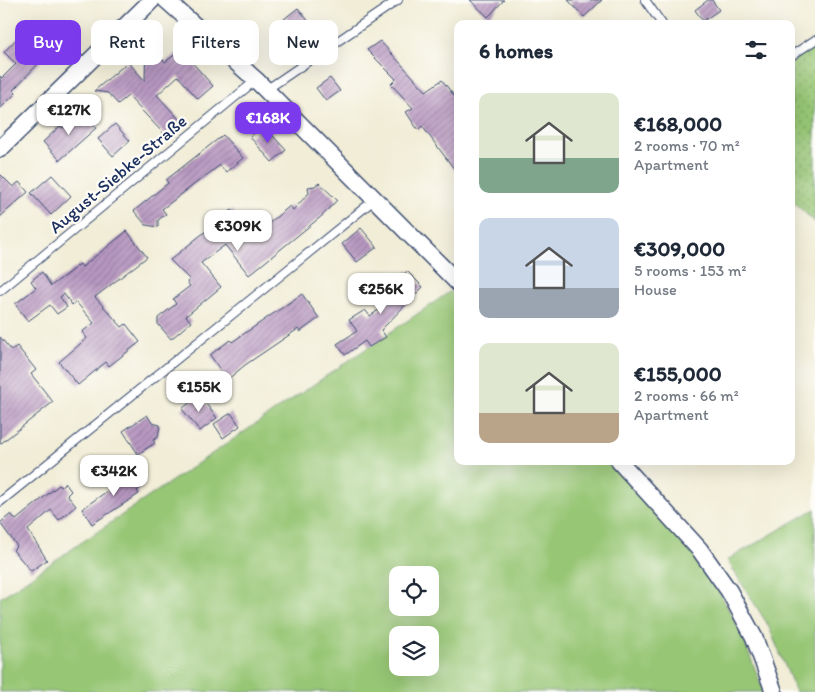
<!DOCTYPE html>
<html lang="en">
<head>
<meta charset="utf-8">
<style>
	:root { --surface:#fff; --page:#f2f2f3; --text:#1f2937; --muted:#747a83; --accent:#7c3aed }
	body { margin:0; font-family:Itim,sans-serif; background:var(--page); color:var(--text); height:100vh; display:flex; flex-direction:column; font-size:19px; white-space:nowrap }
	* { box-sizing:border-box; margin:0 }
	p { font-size:16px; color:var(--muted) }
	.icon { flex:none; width:28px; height:28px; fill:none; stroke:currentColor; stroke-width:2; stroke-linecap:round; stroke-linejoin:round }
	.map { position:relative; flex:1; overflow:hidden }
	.side { position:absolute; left:454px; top:20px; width:341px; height:445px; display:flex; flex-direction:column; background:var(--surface); border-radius:10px; box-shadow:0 5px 20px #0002 }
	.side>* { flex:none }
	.hud { position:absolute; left:15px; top:20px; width:364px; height:45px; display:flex; gap:10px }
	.tools { position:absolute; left:389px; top:566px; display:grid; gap:10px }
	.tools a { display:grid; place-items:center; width:50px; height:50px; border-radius:10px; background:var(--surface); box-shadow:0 5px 20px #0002; font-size:25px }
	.price { position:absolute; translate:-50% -42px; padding:0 11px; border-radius:10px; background:#fff; color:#222; font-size:16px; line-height:32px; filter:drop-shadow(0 1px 2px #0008) }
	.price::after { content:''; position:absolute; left:50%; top:30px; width:15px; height:11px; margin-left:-8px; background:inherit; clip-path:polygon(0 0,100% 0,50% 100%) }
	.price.active { background:var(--accent); color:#fff }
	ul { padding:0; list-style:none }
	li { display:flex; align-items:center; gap:15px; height:125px; padding:0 25px }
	li span { display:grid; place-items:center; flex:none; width:140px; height:100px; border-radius:10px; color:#555 }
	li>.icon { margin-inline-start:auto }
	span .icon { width:60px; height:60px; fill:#fffc; stroke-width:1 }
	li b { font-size:21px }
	h2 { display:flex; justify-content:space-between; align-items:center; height:60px; padding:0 25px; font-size:21px }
	.pill { padding:0 18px; border-radius:10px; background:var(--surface); box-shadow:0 5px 20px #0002; font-size:18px; line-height:45px }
	.pill.active { background:var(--accent); color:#fff }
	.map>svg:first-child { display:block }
</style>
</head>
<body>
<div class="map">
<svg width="815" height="692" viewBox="0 0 815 692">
	<defs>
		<pattern id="park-dots" width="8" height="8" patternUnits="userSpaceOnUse" patternTransform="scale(1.25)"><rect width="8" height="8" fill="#97c675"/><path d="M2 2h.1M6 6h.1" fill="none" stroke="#7aa163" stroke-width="1.8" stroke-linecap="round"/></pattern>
		<pattern id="building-hatch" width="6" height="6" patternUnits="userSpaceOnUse" patternTransform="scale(1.25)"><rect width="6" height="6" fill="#b898c1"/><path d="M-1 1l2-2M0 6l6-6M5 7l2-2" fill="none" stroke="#957ca0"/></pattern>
	</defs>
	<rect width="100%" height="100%" fill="#fdfcf7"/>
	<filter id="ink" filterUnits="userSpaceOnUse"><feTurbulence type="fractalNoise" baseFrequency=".02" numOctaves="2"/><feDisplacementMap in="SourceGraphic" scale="10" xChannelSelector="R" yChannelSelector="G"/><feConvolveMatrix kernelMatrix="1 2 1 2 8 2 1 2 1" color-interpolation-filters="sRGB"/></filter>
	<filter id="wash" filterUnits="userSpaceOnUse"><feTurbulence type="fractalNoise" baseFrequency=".0096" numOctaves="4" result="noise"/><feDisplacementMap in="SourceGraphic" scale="20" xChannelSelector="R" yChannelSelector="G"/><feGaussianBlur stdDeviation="1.12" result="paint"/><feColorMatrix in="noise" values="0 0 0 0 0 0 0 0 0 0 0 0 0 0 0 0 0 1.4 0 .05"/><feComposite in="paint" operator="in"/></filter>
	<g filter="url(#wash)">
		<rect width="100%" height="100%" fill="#f1edd7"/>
		<!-- grass -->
		<g fill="#97c675" stroke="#597a6a" fill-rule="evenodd">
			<path d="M 451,291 L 458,297 L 458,461 L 616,461 L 696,553 L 715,584 L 741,633 L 764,692 L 0,692 L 0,598 ZM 398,575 L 430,575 L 430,608 L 398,608 ZM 398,635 L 430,635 L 430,668 L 398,668 Z"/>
			<path d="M 815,509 L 815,692 L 796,692 L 768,625 L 727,560 Z"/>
		</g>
		<!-- park -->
		<path fill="url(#park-dots)" stroke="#597a6a" d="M 815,42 L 815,222 L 791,200 L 791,57 Z"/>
		<g id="blocks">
			<!-- building -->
			<g fill="url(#building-hatch)">
				<path d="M 470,0 L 504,0 L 488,17 Z"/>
				<path d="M 568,0 L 602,0 L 584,17 Z"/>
				<path d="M 708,0 L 712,0 L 719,10 L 703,21 L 695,10 Z"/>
				<path d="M 298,8 L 314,28 L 293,45 L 282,32 L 290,26 L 284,19 Z"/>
				<path d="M 22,33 L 45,57 L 13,90 L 16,93 L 0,109 L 0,76 L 2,78 L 16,64 L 4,52 Z"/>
				<path d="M 146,41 L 165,62 L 181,50 L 213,86 L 198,99 L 178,76 L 157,95 L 181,121 L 165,135 L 128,96 L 118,104 L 108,93 L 94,91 L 128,62 L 145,81 Z"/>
				<path d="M 380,41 L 426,91 L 442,80 L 458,101 L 458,174 L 422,126 L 418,130 L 406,112 L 413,108 L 391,84 L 396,79 L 367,50 Z"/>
				<path d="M 330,78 L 340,91 L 326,101 L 316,88 Z"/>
				<path d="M 81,112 L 96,128 L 60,160 L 43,142 L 60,126 L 62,128 Z"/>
				<path d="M 115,124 L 130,141 L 113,156 L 98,139 Z"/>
				<path d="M 263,125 L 286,150 L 272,162 L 250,137 Z"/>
				<path d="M 223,135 L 243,158 L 226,172 L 220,165 L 162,209 L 166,214 L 158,220 L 158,227 L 146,225 L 134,211 L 168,183 L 166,180 Z"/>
				<path d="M 0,174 L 13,187 L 19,182 L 28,192 L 0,217 Z"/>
				<path d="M 52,175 L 71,196 L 51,215 L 31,193 Z"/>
				<path d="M 319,183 L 337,200 L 323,215 L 249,275 L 225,245 L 201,263 L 221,287 L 186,316 L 191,322 L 171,339 L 158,324 L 158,318 L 176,304 L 173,299 L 190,286 L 187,282 L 190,280 L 170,260 L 232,210 L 252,237 L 290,206 L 293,210 L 309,193 L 308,187 L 315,186 Z"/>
				<path d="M 361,228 L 377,247 L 357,262 L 342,244 Z"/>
				<path d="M 127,231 L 147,257 L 95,297 L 122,327 L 126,324 L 140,342 L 109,366 L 106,362 L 78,385 L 59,362 L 87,338 L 82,332 L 94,323 L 76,302 L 72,305 L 64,294 L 60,297 L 67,307 L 57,314 L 50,305 L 28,321 L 15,304 L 36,288 L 31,281 L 42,272 L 51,286 L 80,264 L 82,267 Z"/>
				<path d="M 407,271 L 423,287 L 381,330 L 386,337 L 369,347 L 365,341 L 345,355 L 337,344 L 357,331 L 349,320 L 365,310 L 370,316 L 394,299 L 388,293 L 394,286 L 393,285 Z"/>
				<path d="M 302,294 L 319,318 L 300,332 L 298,329 L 245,365 L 227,380 L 210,355 L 230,340 L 232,342 Z"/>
				<path d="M 0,337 L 11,350 L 17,346 L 36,370 L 31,374 L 53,402 L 0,444 Z"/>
				<path d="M 199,395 L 217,418 L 200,431 L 182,409 Z"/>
				<path d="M 231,413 L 240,426 L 223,438 L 214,424 Z"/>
				<path d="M 147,415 L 152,423 L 160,425 L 158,437 L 153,440 L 155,443 L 138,454 L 123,431 Z"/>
				<path d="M 133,470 L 144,485 L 137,491 L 139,494 L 92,524 L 82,509 L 110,489 L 109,487 Z"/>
				<path d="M 65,483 L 71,491 L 67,495 L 76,506 L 59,520 L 51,510 L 28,530 L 47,560 L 31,571 L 13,550 L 17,546 L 0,523 L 11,514 L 16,520 L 59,485 L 60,487 Z"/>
			</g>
		</g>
	</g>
	<g filter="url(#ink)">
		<use href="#blocks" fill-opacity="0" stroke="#3b4c70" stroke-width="1"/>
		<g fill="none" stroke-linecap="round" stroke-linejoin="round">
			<!-- service casing -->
			<g stroke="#3b4c70" stroke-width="10">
				<g id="service">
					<path d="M 645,0 L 662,24"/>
					<path d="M 791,56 L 815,40"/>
					<path d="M 266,90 L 398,0"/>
					<path d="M 0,291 L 256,80"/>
					<path d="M 0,502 L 374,200"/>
				</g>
			</g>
			<!-- minor casing -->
			<g stroke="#3b4c70" stroke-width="19">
				<g id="minor">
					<path d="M 166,0 L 256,80 L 458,283"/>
					<path d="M 0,149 L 152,0"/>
					<path d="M 619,461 L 700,550 L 729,591 L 754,637 L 774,692"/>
				</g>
			</g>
			<!-- service -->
			<use href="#service" stroke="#fff" stroke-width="8"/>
			<!-- minor -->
			<use href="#minor" stroke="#fff" stroke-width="16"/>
		</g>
	</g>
	<g text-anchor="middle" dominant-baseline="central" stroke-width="4.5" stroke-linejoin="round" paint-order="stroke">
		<!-- street labels -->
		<g font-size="18" fill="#1b2f5e" stroke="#fdfcf7">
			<text transform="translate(118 174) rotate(-40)">August-Siebke-Straße</text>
		</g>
	</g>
</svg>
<div class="tools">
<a><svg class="icon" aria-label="locate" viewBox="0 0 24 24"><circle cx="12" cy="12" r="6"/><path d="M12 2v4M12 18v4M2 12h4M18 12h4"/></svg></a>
<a><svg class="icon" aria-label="layers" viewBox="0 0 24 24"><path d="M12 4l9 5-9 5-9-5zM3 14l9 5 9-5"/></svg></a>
</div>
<b class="price" style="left:69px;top:136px">€127K</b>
<b class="price active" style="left:268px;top:144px">€168K</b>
<b class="price" style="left:238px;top:252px">€309K</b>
<b class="price" style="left:381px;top:315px">€256K</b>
<b class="price" style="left:199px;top:413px">€155K</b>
<b class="price" style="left:114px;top:497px">€342K</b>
<div class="hud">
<a class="pill active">Buy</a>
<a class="pill">Rent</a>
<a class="pill">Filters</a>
<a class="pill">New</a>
</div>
<section class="side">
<h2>6 homes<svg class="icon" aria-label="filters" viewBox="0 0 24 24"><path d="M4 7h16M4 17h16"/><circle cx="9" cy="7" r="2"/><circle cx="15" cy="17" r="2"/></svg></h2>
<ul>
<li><span style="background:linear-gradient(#dfe7d0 65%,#7fa58c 0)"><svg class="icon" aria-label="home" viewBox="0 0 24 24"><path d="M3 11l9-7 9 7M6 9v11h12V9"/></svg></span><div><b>€168,000</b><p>2 rooms · 70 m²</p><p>Apartment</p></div></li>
<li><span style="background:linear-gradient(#c9d6e8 70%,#9aa5b1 0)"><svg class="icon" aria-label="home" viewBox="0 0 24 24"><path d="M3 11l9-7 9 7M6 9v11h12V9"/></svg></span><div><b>€309,000</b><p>5 rooms · 153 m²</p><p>House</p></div></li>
<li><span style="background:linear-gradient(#dfe7d0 70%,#b9a48a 0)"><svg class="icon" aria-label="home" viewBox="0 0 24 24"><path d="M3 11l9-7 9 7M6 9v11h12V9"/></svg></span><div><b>€155,000</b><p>2 rooms · 66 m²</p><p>Apartment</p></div></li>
</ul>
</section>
</div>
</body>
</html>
